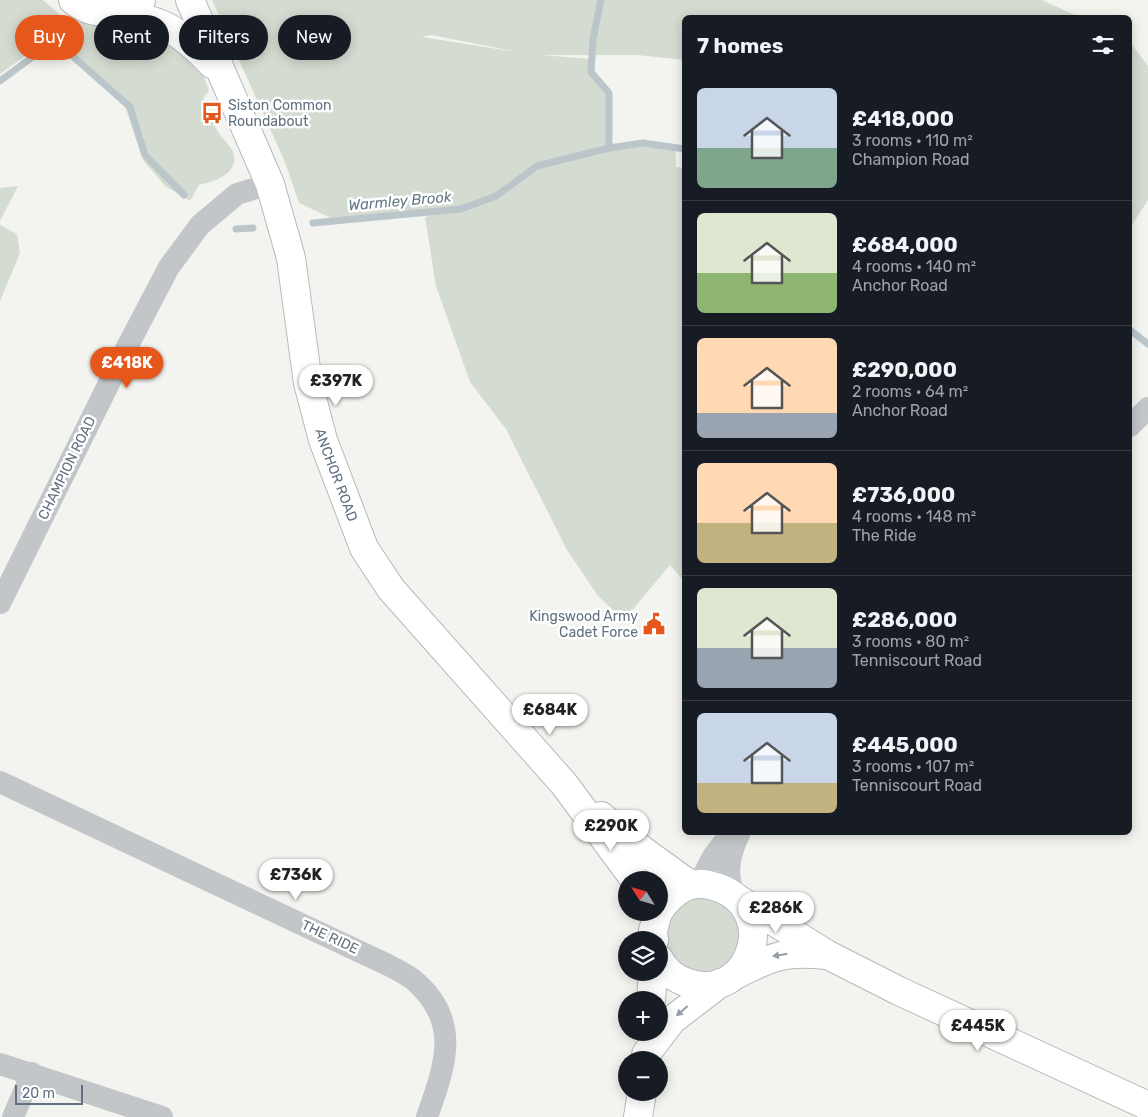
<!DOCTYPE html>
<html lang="en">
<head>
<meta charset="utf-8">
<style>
	:root { --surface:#171b24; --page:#20242c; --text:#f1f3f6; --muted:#9ea1a6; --line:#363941; --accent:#e6571c }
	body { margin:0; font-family:Rubik,sans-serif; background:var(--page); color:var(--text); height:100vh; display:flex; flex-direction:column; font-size:19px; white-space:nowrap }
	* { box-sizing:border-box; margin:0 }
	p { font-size:16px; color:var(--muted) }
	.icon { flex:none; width:28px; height:28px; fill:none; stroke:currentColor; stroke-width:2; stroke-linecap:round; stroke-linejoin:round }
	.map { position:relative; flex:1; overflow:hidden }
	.drawer { position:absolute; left:682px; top:15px; width:450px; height:820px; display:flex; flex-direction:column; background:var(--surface); border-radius:8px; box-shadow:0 2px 12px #0003 }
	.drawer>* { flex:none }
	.hud { position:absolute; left:15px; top:15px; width:475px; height:45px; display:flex; gap:10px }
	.needle { width:32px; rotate:307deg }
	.buttons { position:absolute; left:618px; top:871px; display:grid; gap:10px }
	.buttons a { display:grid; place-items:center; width:50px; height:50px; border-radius:50%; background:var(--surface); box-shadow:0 2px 12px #0003; font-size:25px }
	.scale { position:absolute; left:15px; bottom:12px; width:68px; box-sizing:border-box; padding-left:5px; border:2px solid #627181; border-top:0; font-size:14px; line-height:18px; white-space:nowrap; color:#627181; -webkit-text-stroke:4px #fff; paint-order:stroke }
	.price { position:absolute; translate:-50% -42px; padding:0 11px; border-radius:18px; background:#fff; color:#222; font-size:16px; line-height:32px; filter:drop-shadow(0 1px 2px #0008) }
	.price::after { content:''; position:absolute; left:50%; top:30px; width:15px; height:11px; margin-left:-8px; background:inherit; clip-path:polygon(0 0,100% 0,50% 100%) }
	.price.on { background:var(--accent); color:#fff }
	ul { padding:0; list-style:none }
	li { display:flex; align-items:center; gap:15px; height:125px; padding:0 15px }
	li+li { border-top:1px solid var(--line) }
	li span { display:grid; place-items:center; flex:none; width:140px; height:100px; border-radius:8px; color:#555 }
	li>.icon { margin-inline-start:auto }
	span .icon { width:60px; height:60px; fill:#fffc; stroke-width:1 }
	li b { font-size:21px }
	h2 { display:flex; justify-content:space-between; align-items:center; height:60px; padding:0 15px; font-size:21px }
	.pill { padding:0 18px; border-radius:22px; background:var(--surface); box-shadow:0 2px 12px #0003; font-size:18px; line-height:45px }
	.pill.on { background:var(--accent); color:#fff }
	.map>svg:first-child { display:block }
</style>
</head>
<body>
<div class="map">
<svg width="1148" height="1117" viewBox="0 0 1148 1117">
	<rect width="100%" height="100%" fill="#f3f4ef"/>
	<!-- green -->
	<g fill="#d4dbd0" fill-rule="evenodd">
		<path d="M 0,0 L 43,0 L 66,20 L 92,24 L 114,23 L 158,29 L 201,67 L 209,91 L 203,98 C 207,108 211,120 217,130 C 221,138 230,144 233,152 C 241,173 214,182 199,185 L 190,201 L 165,186 L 143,160 L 124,103 L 62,49 L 50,44 L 32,51 L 0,74 Z"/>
		<path d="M 212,0 L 1042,0 L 1079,17 L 685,18 L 685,60 L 637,55 L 541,55 L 592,59 L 591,72 L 609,93 L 609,148 L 643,143 L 675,144 L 676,167 L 685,168 L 685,582 L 670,565 L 624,620 L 598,596 L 567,550 L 506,429 L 470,382 L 436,286 L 425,217 L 455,210 L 331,218 L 299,203 L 285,162 ZM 431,35 L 517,52 L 422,37 Z"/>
		<path d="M 1130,42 L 1148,66 L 1148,200 L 1130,228 Z"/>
		<path d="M 18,186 L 0,221 L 0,188 Z"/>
		<path d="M 0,225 L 17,234 L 20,253 L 0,301 Z"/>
		<path d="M 702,896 L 727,905 L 742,928 L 734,961 L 711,975 L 678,967 L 664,946 L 665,925 L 672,912 L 690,899 Z"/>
	</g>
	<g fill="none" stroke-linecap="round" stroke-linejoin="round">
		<!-- stream -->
		<g stroke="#bbc6cb" stroke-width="7">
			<path d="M 601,0 L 593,39 L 591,72 L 609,93 L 609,148"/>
			<path d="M 0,81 L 42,50 L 55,49 L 69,53 L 130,107 L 145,155 L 184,195"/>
			<path d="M 313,223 L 461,209 L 496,196 L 537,166 L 609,148 L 643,143 L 685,149"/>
			<path d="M 236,229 L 253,228"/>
			<path d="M 1130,330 L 1148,344"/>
		</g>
		<!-- secondary casing -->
		<g stroke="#b5b9bd" stroke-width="30">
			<g id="secondary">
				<path id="s1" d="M 190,0 L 270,184 L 291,258 L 308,383 L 323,440 L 364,548 L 391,589 L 564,784 L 635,880"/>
				<path d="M 105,13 C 157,17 176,26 212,64"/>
				<path d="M 601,816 L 642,850 L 689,884"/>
				<path d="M 741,901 L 828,955 L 899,991 L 1148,1106"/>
				<path d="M 659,911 C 671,893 688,880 709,885 C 785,902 752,1005 688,983 C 675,979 665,971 659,959"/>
				<path d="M 654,940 L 653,931 L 658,912"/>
				<path d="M 737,974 C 773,956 785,951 826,955"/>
				<path d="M 651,1000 L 653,972"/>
				<path d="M 646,1054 L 672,1020 L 720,983"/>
				<path d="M 638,1117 L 642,1092"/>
			</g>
		</g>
		<!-- primary casing -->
		<g stroke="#b3b7bb" stroke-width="30">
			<path id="primary" d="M 73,0 C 92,16 122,16 141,0"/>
		</g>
		<!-- street -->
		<g stroke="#c3c6c9" stroke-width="22">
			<path d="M 1130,426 L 1148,408"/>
			<path d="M 0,603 L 125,351 L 169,267 L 200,225 L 237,194 L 270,184"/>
			<path d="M 0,782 L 388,965 C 397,970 409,975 417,983 C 462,1024 444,1068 427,1117"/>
			<path d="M 699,883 L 714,855 L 732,832"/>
			<path d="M 735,895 C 724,874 730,853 740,832"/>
			<path d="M 0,1064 L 162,1117"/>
			<path d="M 13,1117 L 32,1073"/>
		</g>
		<!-- secondary -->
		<use href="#secondary" stroke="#fff" stroke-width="28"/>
		<!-- primary -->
		<use href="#primary" stroke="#fff" stroke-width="28"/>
	</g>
	<!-- one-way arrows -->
	<defs><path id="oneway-solid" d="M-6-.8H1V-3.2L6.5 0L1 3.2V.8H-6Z" transform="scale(1.25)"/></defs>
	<g fill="#919ca7">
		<use href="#oneway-solid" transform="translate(780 955) rotate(171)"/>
		<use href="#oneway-solid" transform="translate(682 1011) rotate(139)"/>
	</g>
	<!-- icons -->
	<defs>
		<g id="bus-bare" transform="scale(1.725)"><path d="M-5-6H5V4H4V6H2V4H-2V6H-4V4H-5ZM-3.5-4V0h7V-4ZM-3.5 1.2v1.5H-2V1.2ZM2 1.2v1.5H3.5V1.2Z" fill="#e6571c" stroke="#fff" stroke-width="2.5" paint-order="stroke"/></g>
		<g id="civic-bare" transform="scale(1.725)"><path d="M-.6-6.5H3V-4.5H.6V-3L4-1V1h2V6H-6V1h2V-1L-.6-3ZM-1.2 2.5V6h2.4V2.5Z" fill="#e6571c" stroke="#fff" stroke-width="2.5" paint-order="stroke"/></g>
	</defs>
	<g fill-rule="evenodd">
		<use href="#bus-bare" x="212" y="113"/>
		<use href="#civic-bare" x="654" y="624"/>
	</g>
	<g text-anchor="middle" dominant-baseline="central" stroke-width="5" stroke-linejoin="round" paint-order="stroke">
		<!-- poi labels -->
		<g font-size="14" fill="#627181" stroke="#fff" text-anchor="start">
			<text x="228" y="105">Siston Common<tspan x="228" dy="16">Roundabout</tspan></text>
			<text x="638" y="616" text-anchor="end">Kingswood Army<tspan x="638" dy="16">Cadet Force</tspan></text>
		</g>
		<!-- street labels -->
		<g font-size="14" fill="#627181" stroke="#fff">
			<text transform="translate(67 468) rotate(-64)">CHAMPION ROAD</text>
			<text stroke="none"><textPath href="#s1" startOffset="500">ANCHOR ROAD</textPath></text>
			<text transform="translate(330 937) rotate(25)">THE RIDE</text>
		</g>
		<!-- water labels -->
		<g font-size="15" font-style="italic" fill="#627a86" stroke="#fff">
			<text transform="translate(400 201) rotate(-5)">Warmley Brook</text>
		</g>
	</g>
</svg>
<div class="buttons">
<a><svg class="needle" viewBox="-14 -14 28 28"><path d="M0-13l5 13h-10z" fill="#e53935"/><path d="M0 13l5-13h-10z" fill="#9ea1a6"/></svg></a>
<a><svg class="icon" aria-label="layers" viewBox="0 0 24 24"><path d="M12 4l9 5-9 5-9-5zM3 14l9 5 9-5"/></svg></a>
<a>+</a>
<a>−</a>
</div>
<div class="scale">20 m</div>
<b class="price on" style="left:127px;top:389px">£418K</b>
<b class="price" style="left:336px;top:407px">£397K</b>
<b class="price" style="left:550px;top:736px">£684K</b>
<b class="price" style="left:611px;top:852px">£290K</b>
<b class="price" style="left:296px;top:901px">£736K</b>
<b class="price" style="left:776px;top:934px">£286K</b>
<b class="price" style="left:978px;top:1052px">£445K</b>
<div class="hud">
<a class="pill on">Buy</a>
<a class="pill">Rent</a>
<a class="pill">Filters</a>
<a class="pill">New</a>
</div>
<section class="drawer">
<h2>7 homes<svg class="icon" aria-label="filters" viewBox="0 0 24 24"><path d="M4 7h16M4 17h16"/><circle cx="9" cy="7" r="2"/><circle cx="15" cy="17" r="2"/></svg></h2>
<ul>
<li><span style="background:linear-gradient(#c9d6e8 60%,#7fa58c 0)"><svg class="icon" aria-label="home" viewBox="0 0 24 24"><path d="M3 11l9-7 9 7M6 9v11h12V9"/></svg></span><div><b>£418,000</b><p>3 rooms · 110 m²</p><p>Champion Road</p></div></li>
<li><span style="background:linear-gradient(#dfe7d0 60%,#8fb573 0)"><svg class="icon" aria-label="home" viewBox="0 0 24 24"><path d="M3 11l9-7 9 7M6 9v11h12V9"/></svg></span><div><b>£684,000</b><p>4 rooms · 140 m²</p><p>Anchor Road</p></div></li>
<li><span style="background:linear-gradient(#ffd9b3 75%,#9aa5b1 0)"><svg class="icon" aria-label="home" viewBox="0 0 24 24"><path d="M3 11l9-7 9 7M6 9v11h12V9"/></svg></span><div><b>£290,000</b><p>2 rooms · 64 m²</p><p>Anchor Road</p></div></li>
<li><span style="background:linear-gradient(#ffd9b3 60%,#c2b280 0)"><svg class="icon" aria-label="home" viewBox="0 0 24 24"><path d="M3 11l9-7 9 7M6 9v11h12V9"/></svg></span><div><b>£736,000</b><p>4 rooms · 148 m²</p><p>The Ride</p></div></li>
<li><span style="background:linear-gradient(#dfe7d0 60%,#9aa5b1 0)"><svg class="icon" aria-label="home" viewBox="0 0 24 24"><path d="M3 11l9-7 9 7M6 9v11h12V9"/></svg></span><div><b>£286,000</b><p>3 rooms · 80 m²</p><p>Tenniscourt Road</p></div></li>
<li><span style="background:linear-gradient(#c9d6e8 70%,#c2b280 0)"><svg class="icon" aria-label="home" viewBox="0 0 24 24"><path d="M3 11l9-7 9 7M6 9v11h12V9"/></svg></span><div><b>£445,000</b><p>3 rooms · 107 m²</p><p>Tenniscourt Road</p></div></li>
</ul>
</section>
</div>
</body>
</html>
